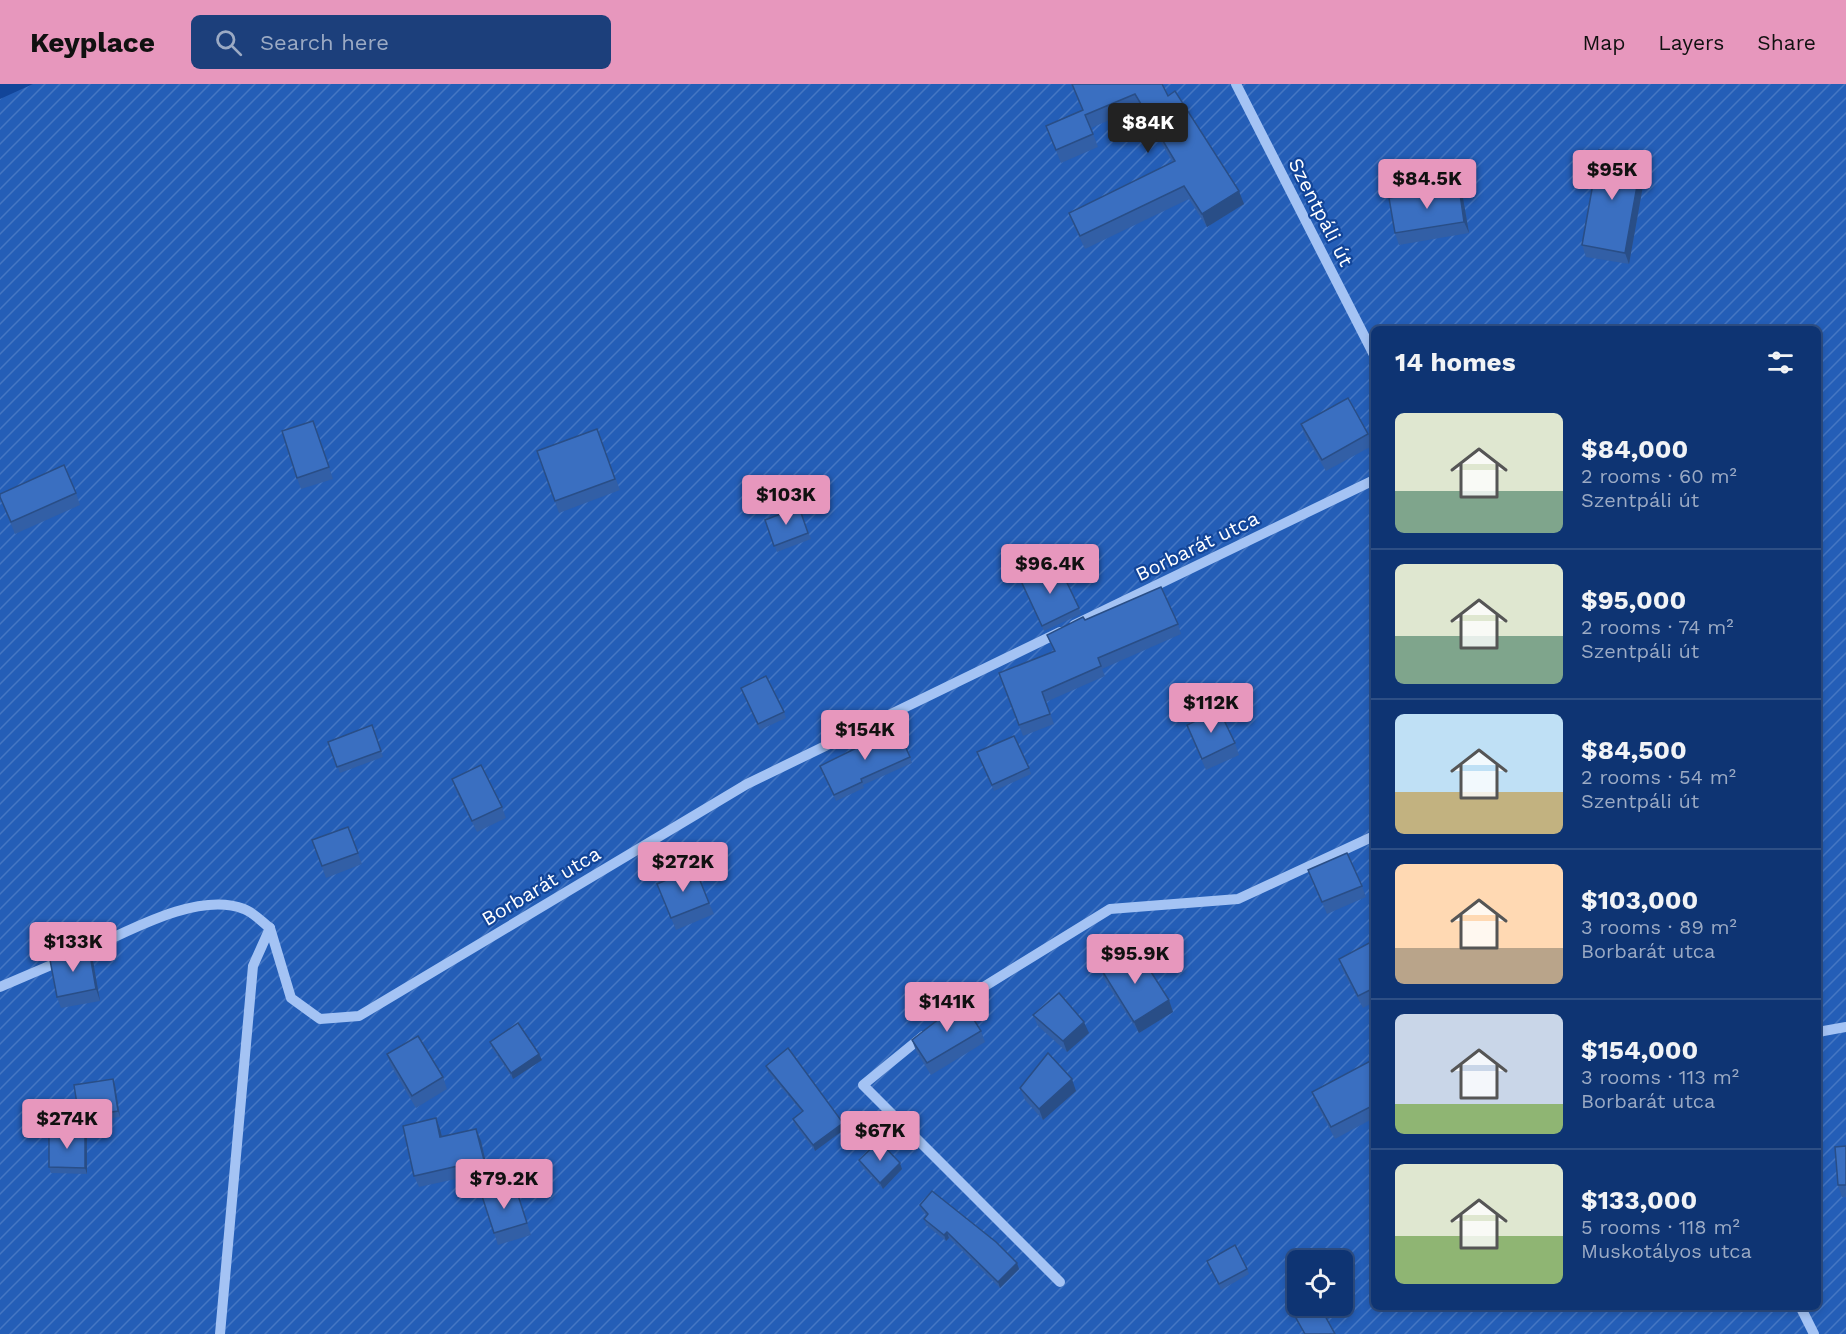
<!DOCTYPE html>
<html lang="en">
<head>
<meta charset="utf-8">
<style>
	:root { --surface:#0e3473; --page:#1c3f7b; --text:#f1f3f6; --muted:#9baac4; --line:#2e4f85; --accent:#e797bd }
	body { margin:0; font-family:"Work Sans",sans-serif; background:var(--page); color:var(--text); height:100vh; display:flex; flex-direction:column; font-size:22px; white-space:nowrap }
	* { box-sizing:border-box; margin:0 }
	p { font-size:20px; color:var(--muted) }
	.icon { flex:none; width:33px; height:33px; fill:none; stroke:currentColor; stroke-width:2; stroke-linecap:round; stroke-linejoin:round }
	.map { position:relative; flex:1; overflow:hidden }
	.details { position:absolute; left:1371px; top:242px; width:450px; height:984px; display:flex; flex-direction:column; background:var(--surface); border-radius:9px; box-shadow:0 3px 9px #0003,0 0 0 2px var(--line) }
	.details>* { flex:none }
	.controls { position:absolute; left:1287px; top:1166px; display:grid; gap:12px }
	.controls a { display:grid; place-items:center; width:66px; height:66px; border-radius:9px; background:var(--surface); box-shadow:0 3px 9px #0003,0 0 0 2px var(--line); font-size:30px }
	.price { position:absolute; translate:-50% -51px; padding:0 14px; border-radius:6px; background:var(--accent); color:#111; font-size:20px; line-height:39px; filter:drop-shadow(0 2px 3px #0008) }
	.price::after { content:''; position:absolute; left:50%; top:36px; width:18px; height:14px; margin-left:-9px; background:inherit; clip-path:polygon(0 0,100% 0,50% 100%) }
	.price.on { background:#222; color:#fff }
	ul { padding:0; list-style:none }
	li { display:flex; align-items:center; gap:18px; height:150px; padding:0 24px }
	li+li { border-top:2px solid var(--line) }
	li span { display:grid; place-items:center; flex:none; width:168px; height:120px; border-radius:9px; color:#555 }
	li>.icon { margin-inline-start:auto }
	span .icon { width:72px; height:72px; fill:#fffc; stroke-width:1 }
	li b { font-size:26px }
	h2 { display:flex; justify-content:space-between; align-items:center; height:72px; padding:0 24px; font-size:26px }
	header { display:flex; align-items:center; gap:36px; box-sizing:border-box; height:84px; padding:0 30px; background:var(--accent); color:#111 }
	header strong { font-size:28px }
	nav { display:flex; gap:33px; margin-inline-start:auto; font-size:21px }
	.search { width:420px; height:54px; background:var(--page); display:flex; align-items:center; gap:15px; box-sizing:border-box; padding:0 21px; border-radius:9px; color:var(--muted); font-size:22px }
	.map>svg:first-child { display:block }
</style>
</head>
<body>
<header>
<strong>Keyplace</strong>
<div class="search"><svg class="icon" aria-label="search" viewBox="0 0 24 24"><circle cx="10" cy="10" r="6"/><path d="M15 15l6 6"/></svg>Search here</div>
<nav><a>Map</a><a>Layers</a><a>Share</a></nav>
</header>
<div class="map">
<svg width="1846" height="1250" viewBox="0 0 1846 1250">
	<defs>
		<pattern id="garden-furrows" width="10" height="10" patternUnits="userSpaceOnUse" patternTransform="scale(1.5)"><rect width="10" height="10" fill="#245eb7"/><path d="M-1 1l2-2M0 10L10 0M9 11l2-2" fill="none" stroke="#4576c2"/></pattern>
	</defs>
	<rect width="100%" height="100%" fill="#124599"/>
	<!-- garden -->
	<path fill="url(#garden-furrows)" fill-rule="evenodd" d="M 33,0 L 1846,0 L 1846,1250 L 0,1250 L 0,15 ZM 1374,244 L 1818,244 L 1818,1222 L 1374,1222 ZM 1298,1176 L 1342,1176 L 1342,1221 L 1298,1221 Z"/>
	<g fill="none" stroke-linecap="round" stroke-linejoin="round">
		<!-- minor -->
		<g stroke="#a4c3f4" stroke-width="10">
			<path d="M 1236,0 L 1374,271"/>
			<path d="M 1074,541 L 1374,396"/>
			<path d="M 270,844 L 291,914 L 320,935 L 359,932 L 747,700 L 1060,548"/>
			<path d="M 78,870 C 122,851 196,806 244,825 C 253,828 262,838 270,844"/>
			<path d="M 0,903 L 63,876"/>
			<path d="M 953,926 L 977,907 L 1110,825 L 1238,815 L 1374,752"/>
			<path d="M 1818,948 L 1846,943"/>
			<path d="M 923,952 L 863,1001 L 1060,1198"/>
			<path d="M 1800,1222 L 1814,1250"/>
			<path d="M 220,1250 L 253,882 L 270,844"/>
		</g>
	</g>
	<!-- wall -->
	<g fill="#325fa6">
		<path d="M 1071,0 L 1162,0 L 1168,12 L 1244,120 L 1207,143 L 1189,115 L 1085,165 L 1074,142 L 1069,129 L 1173,79 L 1140,23 L 1091,44 L 1098,63 L 1061,79 L 1046,42 L 1082,26 Z"/>
		<path d="M 1646,85 L 1629,180 L 1586,173 L 1582,161 Z"/>
		<path d="M 1463,114 L 1469,149 L 1399,161 L 1395,149 Z"/>
		<path d="M 313,337 L 333,395 L 301,405 L 297,394 Z"/>
		<path d="M 1301,340 L 1368,350 L 1372,362 L 1326,387 L 1305,352 Z"/>
		<path d="M 597,345 L 620,406 L 559,429 L 537,367 Z"/>
		<path d="M 76,409 L 80,421 L 15,450 L 0,414 Z"/>
		<path d="M 799,423 L 811,455 L 777,468 L 765,436 Z"/>
		<path d="M 1021,497 L 1079,524 L 1081,530 L 1044,547 Z"/>
		<path d="M 1085,536 L 1178,540 L 1181,550 L 1102,585 L 1105,592 L 1046,618 L 1054,640 L 1023,652 L 999,589 L 1054,568 L 1047,551 Z"/>
		<path d="M 741,604 L 784,628 L 786,634 L 760,646 Z"/>
		<path d="M 372,641 L 383,673 L 340,689 L 328,658 Z"/>
		<path d="M 1187,641 L 1235,659 L 1239,671 L 1206,686 L 1191,652 Z"/>
		<path d="M 977,668 L 1029,684 L 1031,690 L 994,707 Z"/>
		<path d="M 910,673 L 912,679 L 863,701 L 864,704 L 836,717 L 820,682 Z"/>
		<path d="M 452,695 L 502,723 L 506,734 L 477,748 L 456,707 Z"/>
		<path d="M 348,743 L 362,780 L 326,794 L 312,756 Z"/>
		<path d="M 1308,786 L 1362,802 L 1366,813 L 1327,830 Z"/>
		<path d="M 657,800 L 709,819 L 714,830 L 676,846 Z"/>
		<path d="M 1374,864 L 1374,918 L 1363,924 L 1343,887 L 1339,875 Z"/>
		<path d="M 89,865 L 93,877 L 100,917 L 61,924 L 57,913 Z"/>
		<path d="M 1101,885 L 1169,916 L 1173,928 L 1139,949 L 1105,897 Z"/>
		<path d="M 1033,931 L 1089,949 L 1067,968 L 1038,942 Z"/>
		<path d="M 981,947 L 985,958 L 931,991 L 916,967 L 912,956 Z"/>
		<path d="M 490,958 L 539,970 L 542,976 L 513,995 L 492,964 Z"/>
		<path d="M 387,970 L 443,993 L 447,1005 L 416,1024 L 391,982 Z"/>
		<path d="M 1374,975 L 1374,1034 L 1335,1055 L 1316,1019 L 1312,1008 Z"/>
		<path d="M 766,982 L 843,1039 L 845,1045 L 815,1067 L 795,1041 L 793,1035 L 802,1028 L 768,988 Z"/>
		<path d="M 113,995 L 115,1001 L 120,1033 L 81,1038 L 79,1033 Z"/>
		<path d="M 1020,1004 L 1076,1007 L 1043,1036 L 1025,1016 Z"/>
		<path d="M 440,1045 L 442,1053 L 481,1057 L 488,1088 L 419,1103 L 414,1092 Z"/>
		<path d="M 87,1054 L 87,1090 L 51,1089 L 49,1083 Z"/>
		<path d="M 1846,1062 L 1846,1113 L 1842,1113 L 1838,1101 Z"/>
		<path d="M 859,1076 L 902,1085 L 883,1105 L 861,1082 Z"/>
		<path d="M 515,1102 L 531,1151 L 498,1161 L 494,1149 Z"/>
		<path d="M 920,1121 L 1017,1179 L 1019,1185 L 1000,1204 L 949,1154 L 946,1157 L 926,1141 L 924,1135 L 927,1132 L 922,1127 Z"/>
		<path d="M 1207,1177 L 1247,1185 L 1249,1190 L 1221,1206 Z"/>
		<path d="M 1447,1222 L 1459,1222 L 1450,1228 Z"/>
	</g>
	<!-- shaded-wall -->
	<g fill="#294e87">
		<path d="M 1642,74 L 1646,85 L 1629,180 L 1625,169 Z"/>
		<path d="M 1459,103 L 1463,114 L 1469,149 L 1464,138 Z"/>
		<path d="M 1239,107 L 1244,120 L 1207,143 L 1202,130 Z"/>
		<path d="M 89,865 L 93,877 L 100,917 L 96,905 Z"/>
		<path d="M 1169,916 L 1173,928 L 1139,949 L 1134,938 Z"/>
		<path d="M 1084,938 L 1089,949 L 1067,968 L 1063,957 Z"/>
		<path d="M 539,970 L 542,976 L 513,995 L 511,989 Z"/>
		<path d="M 113,995 L 115,1001 L 120,1033 L 118,1027 Z"/>
		<path d="M 1072,995 L 1076,1007 L 1043,1036 L 1039,1025 Z"/>
		<path d="M 436,1034 L 440,1045 L 445,1065 L 440,1053 Z"/>
		<path d="M 843,1039 L 845,1045 L 815,1067 L 813,1061 Z"/>
		<path d="M 476,1045 L 481,1057 L 488,1088 L 484,1076 Z"/>
		<path d="M 85,1048 L 87,1054 L 87,1090 L 85,1084 Z"/>
		<path d="M 900,1079 L 902,1085 L 883,1105 L 880,1099 Z"/>
		<path d="M 947,1148 L 949,1154 L 946,1157 L 944,1151 Z"/>
		<path d="M 1017,1179 L 1019,1185 L 1000,1204 L 998,1198 Z"/>
	</g>
	<!-- building -->
	<g fill="#3a6fc1" stroke="#294e87" stroke-width="1.5">
		<path d="M 1072,0 L 1162,0 L 1168,12 L 1175,7 L 1239,107 L 1202,130 L 1184,102 L 1080,152 L 1069,129 L 1175,77 L 1135,10 L 1085,31 L 1093,50 L 1056,66 L 1046,42 L 1083,26 Z"/>
		<path d="M 1599,66 L 1642,74 L 1625,169 L 1582,161 Z"/>
		<path d="M 1459,103 L 1464,138 L 1395,149 L 1389,114 Z"/>
		<path d="M 1348,314 L 1368,350 L 1322,376 L 1301,340 Z"/>
		<path d="M 313,337 L 329,383 L 297,394 L 282,347 Z"/>
		<path d="M 597,345 L 615,395 L 555,417 L 537,367 Z"/>
		<path d="M 64,381 L 76,409 L 11,438 L 0,413 L 0,410 Z"/>
		<path d="M 799,423 L 808,449 L 774,462 L 765,436 Z"/>
		<path d="M 1058,480 L 1079,524 L 1042,542 L 1021,497 Z"/>
		<path d="M 1161,503 L 1178,540 L 1098,574 L 1101,582 L 1042,608 L 1050,630 L 1019,641 L 999,589 L 1055,567 L 1047,551 L 1083,533 L 1085,536 Z"/>
		<path d="M 766,592 L 784,628 L 758,640 L 741,604 Z"/>
		<path d="M 1219,626 L 1235,659 L 1202,675 L 1187,641 Z"/>
		<path d="M 372,641 L 381,667 L 337,683 L 328,658 Z"/>
		<path d="M 897,644 L 910,673 L 861,695 L 862,698 L 834,711 L 820,682 Z"/>
		<path d="M 1014,652 L 1029,684 L 992,701 L 977,668 Z"/>
		<path d="M 481,681 L 502,723 L 472,737 L 452,695 Z"/>
		<path d="M 348,743 L 358,769 L 322,782 L 312,756 Z"/>
		<path d="M 1347,769 L 1362,802 L 1322,818 L 1308,786 Z"/>
		<path d="M 695,784 L 709,819 L 671,834 L 657,800 Z"/>
		<path d="M 1371,858 L 1374,864 L 1374,904 L 1358,912 L 1339,875 Z"/>
		<path d="M 1135,863 L 1169,916 L 1134,938 L 1101,885 Z"/>
		<path d="M 89,865 L 96,905 L 57,913 L 50,876 L 66,869 Z"/>
		<path d="M 1059,909 L 1084,938 L 1063,957 L 1033,931 Z"/>
		<path d="M 962,917 L 981,947 L 927,979 L 912,956 Z"/>
		<path d="M 518,939 L 539,970 L 511,989 L 490,958 Z"/>
		<path d="M 418,952 L 443,993 L 412,1012 L 387,970 Z"/>
		<path d="M 788,964 L 843,1039 L 813,1061 L 793,1035 L 803,1027 L 766,982 Z"/>
		<path d="M 1048,969 L 1072,995 L 1039,1025 L 1020,1004 Z"/>
		<path d="M 1374,975 L 1374,1021 L 1331,1043 L 1312,1008 Z"/>
		<path d="M 113,995 L 118,1027 L 79,1033 L 74,1001 Z"/>
		<path d="M 436,1034 L 440,1053 L 476,1045 L 484,1076 L 414,1092 L 403,1042 Z"/>
		<path d="M 49,1048 L 85,1048 L 85,1084 L 49,1083 Z"/>
		<path d="M 879,1057 L 900,1079 L 880,1099 L 859,1076 Z"/>
		<path d="M 1846,1062 L 1846,1101 L 1838,1101 L 1835,1063 Z"/>
		<path d="M 515,1102 L 527,1139 L 494,1149 L 482,1112 Z"/>
		<path d="M 932,1107 L 996,1158 L 1017,1179 L 998,1198 L 947,1148 L 944,1151 L 924,1135 L 928,1130 L 920,1121 Z"/>
		<path d="M 1235,1161 L 1247,1185 L 1219,1200 L 1207,1177 Z"/>
		<path d="M 1319,1221 L 1335,1250 L 1305,1250 L 1296,1234 Z"/>
	</g>
	<g text-anchor="middle" dominant-baseline="central" stroke-width="4.5" stroke-linejoin="round" paint-order="stroke">
		<!-- street labels -->
		<g font-size="20" fill="#fff" stroke="#124599">
			<text transform="translate(1321 128) rotate(63)">Szentpáli út</text>
			<text transform="translate(1197 462) rotate(-26)">Borbarát utca</text>
			<text transform="translate(541 802) rotate(-31)">Borbarát utca</text>
		</g>
	</g>
</svg>
<div class="controls">
<a><svg class="icon" aria-label="locate" viewBox="0 0 24 24"><circle cx="12" cy="12" r="6"/><path d="M12 2v4M12 18v4M2 12h4M18 12h4"/></svg></a>
</div>
<b class="price on" style="left:1148px;top:70px">$84K</b>
<b class="price" style="left:1612px;top:117px">$95K</b>
<b class="price" style="left:1427px;top:126px">$84.5K</b>
<b class="price" style="left:786px;top:442px">$103K</b>
<b class="price" style="left:1050px;top:511px">$96.4K</b>
<b class="price" style="left:1211px;top:650px">$112K</b>
<b class="price" style="left:865px;top:677px">$154K</b>
<b class="price" style="left:683px;top:809px">$272K</b>
<b class="price" style="left:73px;top:889px">$133K</b>
<b class="price" style="left:1135px;top:901px">$95.9K</b>
<b class="price" style="left:947px;top:949px">$141K</b>
<b class="price" style="left:67px;top:1066px">$274K</b>
<b class="price" style="left:880px;top:1078px">$67K</b>
<b class="price" style="left:504px;top:1126px">$79.2K</b>
<section class="details">
<h2>14 homes<svg class="icon" aria-label="filters" viewBox="0 0 24 24"><path d="M4 7h16M4 17h16"/><circle cx="9" cy="7" r="2"/><circle cx="15" cy="17" r="2"/></svg></h2>
<ul>
<li><span style="background:linear-gradient(#dfe7d0 65%,#7fa58c 0)"><svg class="icon" aria-label="home" viewBox="0 0 24 24"><path d="M3 11l9-7 9 7M6 9v11h12V9"/></svg></span><div><b>$84,000</b><p>2 rooms · 60 m²</p><p>Szentpáli út</p></div></li>
<li><span style="background:linear-gradient(#dfe7d0 60%,#7fa58c 0)"><svg class="icon" aria-label="home" viewBox="0 0 24 24"><path d="M3 11l9-7 9 7M6 9v11h12V9"/></svg></span><div><b>$95,000</b><p>2 rooms · 74 m²</p><p>Szentpáli út</p></div></li>
<li><span style="background:linear-gradient(#bfe0f5 65%,#c2b280 0)"><svg class="icon" aria-label="home" viewBox="0 0 24 24"><path d="M3 11l9-7 9 7M6 9v11h12V9"/></svg></span><div><b>$84,500</b><p>2 rooms · 54 m²</p><p>Szentpáli út</p></div></li>
<li><span style="background:linear-gradient(#ffd9b3 70%,#b9a48a 0)"><svg class="icon" aria-label="home" viewBox="0 0 24 24"><path d="M3 11l9-7 9 7M6 9v11h12V9"/></svg></span><div><b>$103,000</b><p>3 rooms · 89 m²</p><p>Borbarát utca</p></div></li>
<li><span style="background:linear-gradient(#c9d6e8 75%,#8fb573 0)"><svg class="icon" aria-label="home" viewBox="0 0 24 24"><path d="M3 11l9-7 9 7M6 9v11h12V9"/></svg></span><div><b>$154,000</b><p>3 rooms · 113 m²</p><p>Borbarát utca</p></div></li>
<li><span style="background:linear-gradient(#dfe7d0 60%,#8fb573 0)"><svg class="icon" aria-label="home" viewBox="0 0 24 24"><path d="M3 11l9-7 9 7M6 9v11h12V9"/></svg></span><div><b>$133,000</b><p>5 rooms · 118 m²</p><p>Muskotályos utca</p></div></li>
</ul>
</section>
</div>
</body>
</html>
